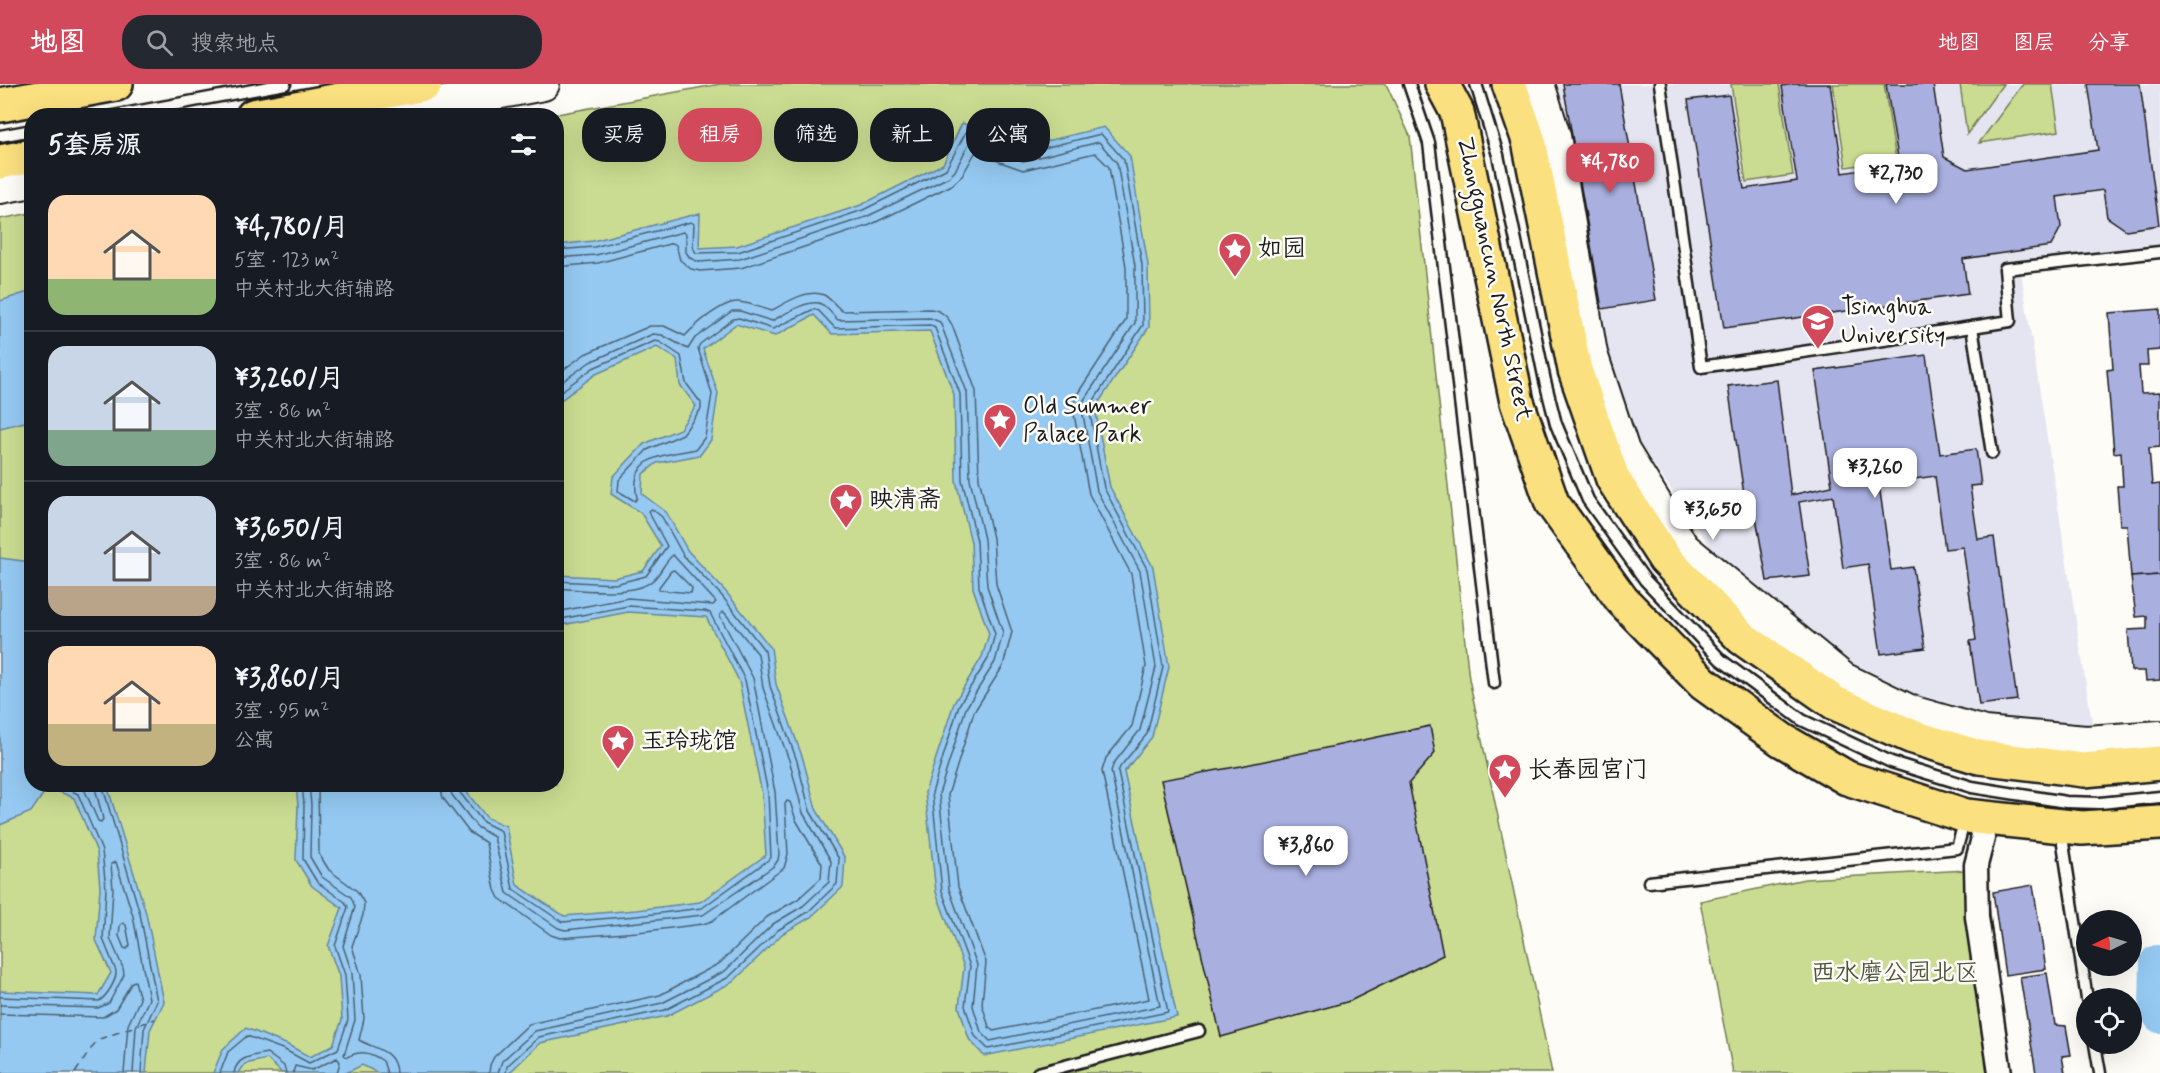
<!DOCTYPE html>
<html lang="zh">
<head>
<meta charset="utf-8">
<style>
	:root { --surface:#171b24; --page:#242831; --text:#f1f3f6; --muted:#9ea1a6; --line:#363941; --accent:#d1495b }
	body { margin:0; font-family:Mynerve,"LXGW WenKai TC",sans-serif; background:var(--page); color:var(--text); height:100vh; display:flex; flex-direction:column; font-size:22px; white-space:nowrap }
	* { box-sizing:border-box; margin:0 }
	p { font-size:20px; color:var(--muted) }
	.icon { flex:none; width:33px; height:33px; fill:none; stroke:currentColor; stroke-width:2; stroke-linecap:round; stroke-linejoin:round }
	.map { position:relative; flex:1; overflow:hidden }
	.drawer { position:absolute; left:24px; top:24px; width:540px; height:684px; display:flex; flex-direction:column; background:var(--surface); border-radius:24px; box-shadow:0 6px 24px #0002 }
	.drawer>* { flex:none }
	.hud { position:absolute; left:582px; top:24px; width:570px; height:54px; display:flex; gap:12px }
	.needle { width:39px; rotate:265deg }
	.buttons { position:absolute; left:2076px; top:826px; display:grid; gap:12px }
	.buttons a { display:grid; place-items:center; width:66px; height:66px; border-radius:50%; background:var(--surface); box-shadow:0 6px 24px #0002; font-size:30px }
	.price { position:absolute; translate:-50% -51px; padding:0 14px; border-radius:12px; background:#fff; color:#222; font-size:20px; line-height:39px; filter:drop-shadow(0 2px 3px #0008) }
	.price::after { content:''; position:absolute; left:50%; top:36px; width:18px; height:14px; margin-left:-9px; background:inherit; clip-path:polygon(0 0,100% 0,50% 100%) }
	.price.selected { background:var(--accent); color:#fff }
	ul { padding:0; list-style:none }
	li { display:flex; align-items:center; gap:18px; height:150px; padding:0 24px }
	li+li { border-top:2px solid var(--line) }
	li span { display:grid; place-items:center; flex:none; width:168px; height:120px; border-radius:18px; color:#555 }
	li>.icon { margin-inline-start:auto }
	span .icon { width:72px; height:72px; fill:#fffc; stroke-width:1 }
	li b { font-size:26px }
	h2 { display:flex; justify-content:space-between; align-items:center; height:72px; padding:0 24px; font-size:26px }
	.pill { padding:0 21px; border-radius:24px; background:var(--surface); box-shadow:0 6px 24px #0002; font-size:21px; line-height:54px }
	.pill.selected { background:var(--accent); color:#fff }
	header { display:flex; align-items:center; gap:36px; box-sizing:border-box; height:84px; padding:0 30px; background:var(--accent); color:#fff }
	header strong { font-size:28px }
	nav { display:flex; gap:33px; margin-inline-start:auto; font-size:21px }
	.search { width:420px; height:54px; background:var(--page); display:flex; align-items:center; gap:15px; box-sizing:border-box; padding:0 21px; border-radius:24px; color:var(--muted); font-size:22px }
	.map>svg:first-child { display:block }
</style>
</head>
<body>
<header>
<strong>地图</strong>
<div class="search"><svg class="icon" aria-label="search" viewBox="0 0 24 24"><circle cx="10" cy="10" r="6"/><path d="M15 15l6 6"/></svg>搜索地点</div>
<nav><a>地图</a><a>图层</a><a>分享</a></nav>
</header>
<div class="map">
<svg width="2160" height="989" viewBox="0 0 2160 989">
	<rect width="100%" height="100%" fill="#fdfcf7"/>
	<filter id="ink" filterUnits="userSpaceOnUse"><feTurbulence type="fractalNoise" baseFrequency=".0167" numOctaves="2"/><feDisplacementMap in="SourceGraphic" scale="12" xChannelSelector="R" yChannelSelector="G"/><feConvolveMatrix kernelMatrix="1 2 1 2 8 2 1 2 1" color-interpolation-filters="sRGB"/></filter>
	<g filter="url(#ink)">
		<!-- built -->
		<path fill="#e4e5f0" d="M 1558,0 L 2160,0 L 2160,173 L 2021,188 L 2093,645 L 1999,645 L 1916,621 L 1863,587 L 1719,476 L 1621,333 L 1586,199 Z"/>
		<!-- green -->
		<g fill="#cadc91" stroke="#737c56" stroke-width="1.5">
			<path d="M 720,0 L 1386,0 L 1410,52 L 1469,595 L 1552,989 L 0,989 L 0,135 L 31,129 L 32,700 L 556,700 L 556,32 L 552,31 Z"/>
			<path d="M 1731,0 L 1779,0 L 1793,91 L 1746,98 Z"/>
			<path d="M 1833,0 L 1884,0 L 1896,76 L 1846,83 Z"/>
			<path d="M 1960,0 L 2003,0 L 1967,50 Z"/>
			<path d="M 2023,0 L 2052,0 L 2059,47 L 1979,59 Z"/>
			<path d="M 1985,785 L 2008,989 L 1733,989 L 1700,817 L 1805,795 Z"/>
		</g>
		<!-- water -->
		<g fill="#95c9f2" stroke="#65849c" stroke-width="1.5">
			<path d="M 962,39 L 1023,63 L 1104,43 L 1130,72 L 1148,181 L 1149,243 L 1095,324 L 1110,403 L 1153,483 L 1169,583 L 1152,653 L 1124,688 L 1177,933 L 984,972 L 969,955 L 959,923 L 964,883 L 936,808 L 925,708 L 954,619 L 982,573 L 989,550 L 973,504 L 971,458 L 956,397 L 954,311 L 930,247 L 832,250 L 814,231 L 775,252 L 736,240 L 703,265 L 718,309 L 711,356 L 700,371 L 657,379 L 643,390 L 642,410 L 666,428 L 688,467 L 726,508 L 771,564 L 776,600 L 803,675 L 816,725 L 845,774 L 843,803 L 811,833 L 782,850 L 733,898 L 667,932 L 540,959 L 509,989 L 378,989 L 362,981 L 346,989 L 282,989 L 267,975 L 245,980 L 239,989 L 213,989 L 223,965 L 246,944 L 288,961 L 310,973 L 333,961 L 342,936 L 339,892 L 328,862 L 342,824 L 312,802 L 296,776 L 298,722 L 296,701 L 461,701 L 487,734 L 506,742 L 517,801 L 564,832 L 636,826 L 700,818 L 766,771 L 762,710 L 739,597 L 706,533 L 628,528 L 557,542 L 557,491 L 614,494 L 643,487 L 661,462 L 641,429 L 611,410 L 613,393 L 644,360 L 680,345 L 696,322 L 680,301 L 677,275 L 657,263 L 596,290 L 557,319 L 557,161 L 593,157 L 700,129 L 699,164 L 737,162 L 861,121 L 943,80 Z"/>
			<path d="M 31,207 L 31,338 L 25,338 L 0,344 L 0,217 Z"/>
			<path d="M 0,474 L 31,478 L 32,700 L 107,701 L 146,829 L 164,918 L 150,946 L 146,989 L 0,989 L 0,907 L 98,911 L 111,889 L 96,856 L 100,804 L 97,768 L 74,714 L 48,703 L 31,728 L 0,741 Z"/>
		</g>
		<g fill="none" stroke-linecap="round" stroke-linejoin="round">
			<!-- shore -->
			<g stroke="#4c6172" stroke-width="1.5">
				<path d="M 556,166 L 594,163 L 691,138 L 694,140 L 693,163 L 696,169 L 738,168 L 863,126 L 946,85 L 966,48 L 1023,69 L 1101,50 L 1124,76 L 1142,181 L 1143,241 L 1089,324 L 1104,404 L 1147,485 L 1163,583 L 1147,650 L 1120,683 L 1118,688 L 1168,928 L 988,965 L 975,952 L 965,922 L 970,882 L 942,807 L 932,709 L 959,621 L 988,575 L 995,550 L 979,503 L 977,457 L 962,396 L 960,310 L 935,244 L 930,241 L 835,244 L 819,227 L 814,225 L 773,245 L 739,234 L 733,235 L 700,260 L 698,264 L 712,310 L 705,353 L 696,365 C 665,372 628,370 637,414 L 635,417 L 618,407 L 619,396 L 647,366 L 683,350 L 701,325 L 701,319 L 686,299 L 681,272 L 660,258 L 655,257 L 593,284 L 556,311"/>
				<path d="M 556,174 L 596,171 L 683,148 L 686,150 L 686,168 L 690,174 L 699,178 L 740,175 L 866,133 L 949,93 L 955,87 L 970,57 L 1023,77 L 1099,58 L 1117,79 L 1135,182 L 1135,239 L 1084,316 L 1082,325 L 1097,407 L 1140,487 L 1156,583 L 1140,646 L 1114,679 L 1111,687 L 1160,922 L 990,957 L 981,948 L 973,922 L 977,881 L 949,805 L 939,710 L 966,624 L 995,578 L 1003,549 L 987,502 L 984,455 L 970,395 L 967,308 L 940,238 L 930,234 L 838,236 C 832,231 828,223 821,220 C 809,214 783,231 772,237 L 740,227 L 732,227 L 695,254 L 688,265 L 662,251 L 653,250 L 590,278 L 556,302"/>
				<path d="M 556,183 L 598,179 L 673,159 L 676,161 L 680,176 L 691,185 L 700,187 L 741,184 L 870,141 L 952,101 L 962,92 L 975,69 L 1023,86 L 1095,69 L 1109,83 L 1126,183 L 1126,236 L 1076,312 L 1073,325 L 1089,410 L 1131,490 L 1146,582 L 1132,642 L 1106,674 L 1102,687 L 1149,915 L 993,947 L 989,943 L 982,920 L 986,878 L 958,803 L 948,711 L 974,628 L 1003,582 L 1012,548 L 996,500 L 993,454 L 979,394 L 976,307 L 952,241 C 947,231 940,226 930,225 L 842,227 C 836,222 831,215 824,211 C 808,204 785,219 771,227 C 761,224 750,219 739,218 C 724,216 695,241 685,252 L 664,242 L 650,242 L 585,270 L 556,291"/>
				<path d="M 674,486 L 692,504 L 691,509 L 659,506 L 659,503 L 671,487 Z"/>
				<path d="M 556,504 C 579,506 636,513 653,496 C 661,489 665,477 673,471 L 716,518 L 713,521 L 628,514 L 556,528"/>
				<path d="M 77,700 L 85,707 L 98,737 L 101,738 L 103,735 L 94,700"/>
				<path d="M 102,700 L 140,830 L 157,917 L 144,945 L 141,989"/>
				<path d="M 309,700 L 311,721 L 310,773 L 322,793 L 351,813 L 355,823 L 343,862 L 352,889 L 355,936 L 344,971 L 347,973 C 361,966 370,968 383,977 L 387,989"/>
				<path d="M 318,700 L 319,770 L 329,786 L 357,807 L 364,819 L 363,831 L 352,862 L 361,891 L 364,935 L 359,956 C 374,965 395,965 396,989"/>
				<path d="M 440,700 L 443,714 L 469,748 L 486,759 L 495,806 L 499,814 L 551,851 L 560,854 L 638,848 L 703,840 L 712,837 L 784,784 L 788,770 L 785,720 L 787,717 L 790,718 L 796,736 L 822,780 L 821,794 L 798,815 L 767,833 L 720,879 L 660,911 L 529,940 L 494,973 L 490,981 L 489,989"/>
				<path d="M 449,700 L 452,711 L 477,743 L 494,753 L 507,809 L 558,844 L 565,846 L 703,831 L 774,782 L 778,776 L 779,770 L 775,708 L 753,594 L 720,532 L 721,529 L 724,528 L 758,570 L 763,604 L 790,679 L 803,729 L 831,777 L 829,798 L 803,822 L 773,840 L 725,887 L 662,919 L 535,947 L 502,977 L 498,989"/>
				<path d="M 457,700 L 458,706 L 483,738 L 501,747 L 513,805 L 562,838 L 637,832 L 702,824 L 771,774 L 768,709 L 745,596 L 710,529 L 705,527 L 628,522 L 556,536"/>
				<path d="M 123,839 L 126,841 L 130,861 L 127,865 L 124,864 L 119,852 L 120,841 Z"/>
				<path d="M 0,913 L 99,917 C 107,912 117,896 116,887 L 103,855 L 106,805 L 102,767 L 78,710 L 58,700"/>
				<path d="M 0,921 L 98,924 L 109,919 L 124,891 L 123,884 L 110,854 L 113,805 L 111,780 L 116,778 L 133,832 L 149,915 L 136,943 L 133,989"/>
				<path d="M 0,930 L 103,933 L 116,925 L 132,898 L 135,897 L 140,915 L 128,941 L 124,989"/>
				<path d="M 220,989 L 228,968 L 247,952 L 285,966 L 309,979 L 338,965 L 348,936 L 345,891 L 335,862 L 348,823 L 345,818 L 317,798 L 303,775 L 304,721 L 302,700"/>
				<path d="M 234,989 C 237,972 253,972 267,969 L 284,982 L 286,989"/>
				<path d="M 293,989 L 295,982 L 312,986 L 337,974 L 340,978 L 337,989"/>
				<path d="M 506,989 L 507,982 L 539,953 L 665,926 L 729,893 L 778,846 L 808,828 L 837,800 L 839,775 L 810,727 L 797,677 L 770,602 L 765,567 L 722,512 L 683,471 L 662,433 L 652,425 L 648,427 L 667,462 L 646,492 L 615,500 L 556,497"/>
			</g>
			<!-- river -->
			<path stroke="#95c9f2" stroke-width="34" d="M 2157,878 L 2156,924 L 2160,932"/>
			<!-- ferry -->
			<path stroke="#465967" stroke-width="1.5" stroke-dasharray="8 6" stroke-linecap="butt" d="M 75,989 L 97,956 L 155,935"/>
		</g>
		<!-- building -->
		<g fill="#a9afdf" stroke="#1c1c1c" stroke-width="1.5">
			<path d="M 1563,0 L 1619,0 L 1656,216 L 1602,225 Z"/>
			<path d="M 1793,0 L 1830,0 L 1843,89 L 1899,80 L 1886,0 L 1933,0 L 1944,73 L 1967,85 L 2098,66 L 2088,0 L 2140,0 L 2159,141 L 2126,146 L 2107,133 L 2103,106 L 2057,113 L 2061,143 L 2051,162 L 1963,175 L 1968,210 L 1724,244 L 1688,16 L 1729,11 L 1744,105 L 1797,97 L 1782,2 Z"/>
			<path d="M 2160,225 L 2160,266 L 2147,267 L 2148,282 L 2139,282 L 2141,309 L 2160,308 L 2160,363 L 2149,364 L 2152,401 L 2160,400 L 2160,491 L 2131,493 L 2127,441 L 2120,441 L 2117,402 L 2123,402 L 2121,368 L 2114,369 L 2107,286 L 2113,285 L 2109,229 Z"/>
			<path d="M 1926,271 L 1940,370 L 1976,365 L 1981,401 L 1970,402 L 1978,455 L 1994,453 L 2017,616 L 1979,621 L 1970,557 L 1976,556 L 1963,463 L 1945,465 L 1935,392 L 1879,400 L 1891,486 L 1913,483 L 1925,564 L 1881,570 L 1868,480 L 1843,484 L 1833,412 L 1799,418 L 1810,492 L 1767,497 L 1754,422 L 1746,424 L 1728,302 L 1777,296 L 1791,411 L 1832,402 L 1815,287 Z"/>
			<path d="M 2160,491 L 2160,596 L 2146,597 L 2145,587 L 2131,587 L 2128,546 L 2147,545 L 2147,532 L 2136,533 L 2131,493 Z"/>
			<path d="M 1430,642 L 1435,669 L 1409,699 L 1443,871 L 1350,917 L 1221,953 L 1161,696 L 1241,682 Z"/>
			<path d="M 2033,801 L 2046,885 L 2005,891 L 1993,808 Z"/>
			<path d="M 2047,889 L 2055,941 L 2066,942 L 2071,971 L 2062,972 L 2065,989 L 2036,989 L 2020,893 Z"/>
		</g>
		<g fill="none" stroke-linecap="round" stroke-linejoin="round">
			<!-- lane casing -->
			<g stroke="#1c1c1c" stroke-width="15">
				<g id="lane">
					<path d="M 1409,0 L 1429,59 L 1494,599"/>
					<path d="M 1476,0 L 1498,71 L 1545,297 L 1556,340 L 1588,416 L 1645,496 L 1721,576 L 1802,636 L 1891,678 L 1972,703 L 2066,718 L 2100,719 L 2160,713"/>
					<path d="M 1660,0 L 1701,283 L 1972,243 L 1992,369"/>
					<path d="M 113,32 L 285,0"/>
					<path d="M 0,52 L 32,46"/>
					<path d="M 1972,243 L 2010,237 L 2005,185 L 2160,168"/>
					<path d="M 2055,749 L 2062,753 L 2087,915"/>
					<path d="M 1649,798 L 1957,764 L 1965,735"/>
					<path d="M 2095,960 L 2100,989"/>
					<path d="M 1038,989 L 1199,947"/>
				</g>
			</g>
			<!-- street casing -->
			<g stroke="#1c1c1c" stroke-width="27">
				<path id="street" d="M 1977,733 L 1983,754 L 1976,781 L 1977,833 L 2000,989"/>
			</g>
			<!-- secondary casing -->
			<g stroke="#1c1c1c" stroke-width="36">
				<g id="secondary">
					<path d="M 1538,0 L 1554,52 L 1591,270 L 1623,367 L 1683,464 L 1843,595 L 1911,628 L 1984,649 L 2086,658 L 2160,653"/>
					<path d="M 377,32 L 543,0"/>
					<path d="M 0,103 L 32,97"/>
				</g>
			</g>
			<!-- primary casing -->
			<g stroke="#1c1c1c" stroke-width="38">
				<g id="primary">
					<path d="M 1442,0 L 1457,28 L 1517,318 L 1552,419 L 1622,516 L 1703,599 L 1782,656 L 1847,694 L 1966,732 L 2082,744 L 2160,739"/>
					<path d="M 1509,0 L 1529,57 L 1575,286 L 1613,395 L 1665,475 L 1742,554 L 1835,619 L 1913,653 L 1979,673 L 2084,686 L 2160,679"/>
					<path d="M 0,21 L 116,0"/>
					<path d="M 253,32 L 425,0"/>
					<path d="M 0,78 L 32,72"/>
				</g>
			</g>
			<!-- lane -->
			<use href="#lane" stroke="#fdfcf7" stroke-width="10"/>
			<!-- street -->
			<use href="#street" stroke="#fdfcf7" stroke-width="22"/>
			<!-- secondary -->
			<use href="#secondary" stroke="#fdfcf7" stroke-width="32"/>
			<!-- primary -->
			<use href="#primary" stroke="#fbe080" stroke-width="33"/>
		</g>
	</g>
	<!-- icons -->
	<defs>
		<g id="sight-pin" transform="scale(1.725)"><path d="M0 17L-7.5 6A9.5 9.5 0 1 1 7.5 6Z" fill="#d1495b" stroke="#fdfcf7"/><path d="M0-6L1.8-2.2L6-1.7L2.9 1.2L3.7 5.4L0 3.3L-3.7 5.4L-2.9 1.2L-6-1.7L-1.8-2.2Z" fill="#fff"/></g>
		<g id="university-pin" transform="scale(1.725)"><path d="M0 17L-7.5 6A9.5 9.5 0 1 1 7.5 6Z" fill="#d1495b" stroke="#fdfcf7"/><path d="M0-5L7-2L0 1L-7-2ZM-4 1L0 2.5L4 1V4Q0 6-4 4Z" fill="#fff"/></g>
	</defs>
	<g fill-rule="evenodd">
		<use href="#sight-pin" x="1235" y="165"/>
		<use href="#university-pin" x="1818" y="237"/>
		<use href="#sight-pin" x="1000" y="336"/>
		<use href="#sight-pin" x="846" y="416"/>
		<use href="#sight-pin" x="618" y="657"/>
		<use href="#sight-pin" x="1505" y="686"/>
	</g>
	<g text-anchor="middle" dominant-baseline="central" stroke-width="5" stroke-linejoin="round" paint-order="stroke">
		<!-- poi labels -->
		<g font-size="24" fill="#1c1c1c" stroke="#fdfcf7" text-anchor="start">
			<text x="1258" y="165">如园</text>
			<text x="1841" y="223">Tsinghua<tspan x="1841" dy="28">University</tspan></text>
			<text x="1023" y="322">Old Summer<tspan x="1023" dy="28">Palace Park</tspan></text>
			<text x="869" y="416">映清斋</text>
			<text x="641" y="657">玉玲珑馆</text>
			<text x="1528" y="686">长春园宫门</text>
		</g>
		<!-- street labels -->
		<g font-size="24" fill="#1c1c1c" stroke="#fdfcf7">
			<text transform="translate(1494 195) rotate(78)">Zhongguancun North Street</text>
		</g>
		<!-- park labels -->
		<g font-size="24" fill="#50563f" stroke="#fdfcf7">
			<text x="1895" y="889">西水磨公园北区</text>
		</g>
	</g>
</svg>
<div class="buttons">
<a><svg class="needle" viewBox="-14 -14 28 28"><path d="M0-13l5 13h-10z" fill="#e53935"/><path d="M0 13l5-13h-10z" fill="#9ea1a6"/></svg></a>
<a><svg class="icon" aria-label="locate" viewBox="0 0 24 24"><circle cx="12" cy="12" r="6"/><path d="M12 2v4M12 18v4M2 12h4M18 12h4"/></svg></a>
</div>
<b class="price selected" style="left:1610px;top:110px">¥4,780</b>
<b class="price" style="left:1896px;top:121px">¥2,730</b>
<b class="price" style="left:1875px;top:415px">¥3,260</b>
<b class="price" style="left:1713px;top:457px">¥3,650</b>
<b class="price" style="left:1306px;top:793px">¥3,860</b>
<div class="hud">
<a class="pill">买房</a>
<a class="pill selected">租房</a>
<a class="pill">筛选</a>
<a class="pill">新上</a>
<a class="pill">公寓</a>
</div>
<section class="drawer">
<h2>5套房源<svg class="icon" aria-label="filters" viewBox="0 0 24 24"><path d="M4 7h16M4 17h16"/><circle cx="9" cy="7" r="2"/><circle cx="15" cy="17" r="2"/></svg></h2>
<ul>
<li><span style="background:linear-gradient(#ffd9b3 70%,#8fb573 0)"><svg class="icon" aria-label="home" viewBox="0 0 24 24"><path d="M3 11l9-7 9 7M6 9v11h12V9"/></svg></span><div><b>¥4,780/月</b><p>5室 · 123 m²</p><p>中关村北大街辅路</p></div></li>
<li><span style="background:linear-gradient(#c9d6e8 70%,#7fa58c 0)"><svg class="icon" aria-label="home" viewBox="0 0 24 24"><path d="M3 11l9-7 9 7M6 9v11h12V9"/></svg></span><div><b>¥3,260/月</b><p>3室 · 86 m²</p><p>中关村北大街辅路</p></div></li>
<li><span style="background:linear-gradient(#c9d6e8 75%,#b9a48a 0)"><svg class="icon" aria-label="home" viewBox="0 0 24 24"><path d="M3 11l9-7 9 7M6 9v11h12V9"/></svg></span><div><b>¥3,650/月</b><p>3室 · 86 m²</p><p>中关村北大街辅路</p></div></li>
<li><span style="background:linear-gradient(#ffd9b3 65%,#c2b280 0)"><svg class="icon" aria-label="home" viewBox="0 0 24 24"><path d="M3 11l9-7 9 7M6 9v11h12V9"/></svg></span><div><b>¥3,860/月</b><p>3室 · 95 m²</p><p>公寓</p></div></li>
</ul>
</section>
</div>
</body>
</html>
